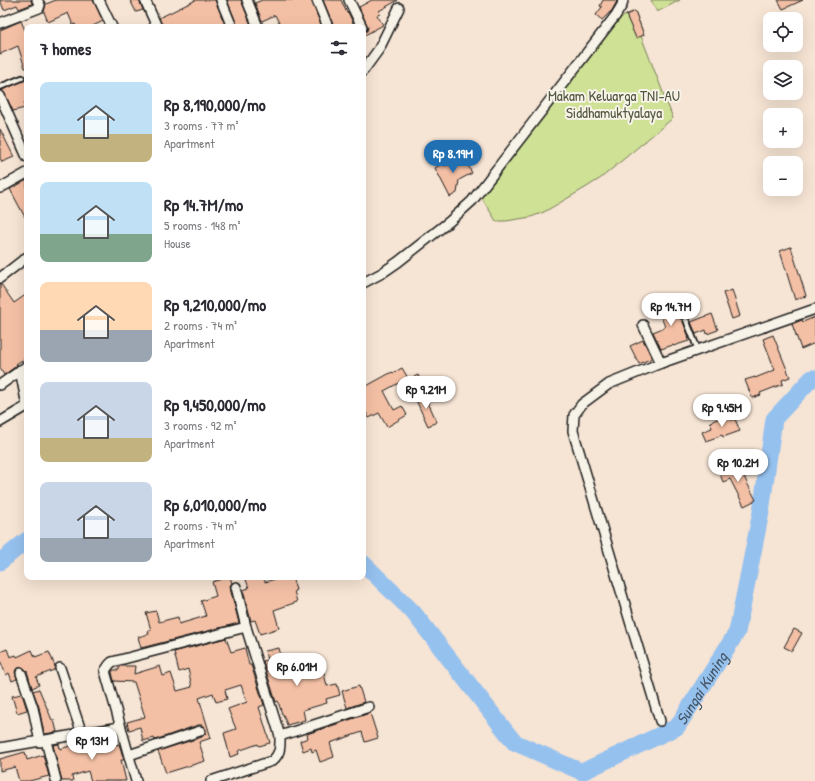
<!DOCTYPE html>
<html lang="en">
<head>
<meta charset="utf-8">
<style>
	:root { --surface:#fff; --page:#f2f2f3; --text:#2b2b33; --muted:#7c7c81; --accent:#1f6fb2 }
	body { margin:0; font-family:"Patrick Hand",sans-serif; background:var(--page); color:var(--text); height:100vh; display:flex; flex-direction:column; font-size:15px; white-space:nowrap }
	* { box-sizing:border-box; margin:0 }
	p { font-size:13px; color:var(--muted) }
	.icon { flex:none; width:22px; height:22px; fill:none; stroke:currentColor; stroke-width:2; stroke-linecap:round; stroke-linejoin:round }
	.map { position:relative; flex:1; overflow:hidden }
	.side { position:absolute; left:24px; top:24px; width:342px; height:556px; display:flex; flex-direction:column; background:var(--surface); border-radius:8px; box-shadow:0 4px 16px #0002 }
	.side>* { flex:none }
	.fabs { position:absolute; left:763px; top:12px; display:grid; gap:8px }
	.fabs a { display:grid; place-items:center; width:40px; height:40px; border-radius:8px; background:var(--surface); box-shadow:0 4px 16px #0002; font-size:20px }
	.price { position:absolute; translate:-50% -34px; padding:0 9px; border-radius:14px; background:#fff; color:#222; font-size:13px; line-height:26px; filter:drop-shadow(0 1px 2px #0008) }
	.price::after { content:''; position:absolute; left:50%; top:24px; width:12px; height:9px; margin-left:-6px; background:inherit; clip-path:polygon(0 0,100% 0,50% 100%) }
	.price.selected { background:var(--accent); color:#fff }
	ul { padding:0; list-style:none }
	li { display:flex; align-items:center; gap:12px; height:100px; padding:0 16px }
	li span { display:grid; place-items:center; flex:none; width:112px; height:80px; border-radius:8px; color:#555 }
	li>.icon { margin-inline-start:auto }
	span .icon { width:48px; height:48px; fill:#fffc; stroke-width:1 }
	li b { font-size:17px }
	h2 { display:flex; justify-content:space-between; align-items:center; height:48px; padding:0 16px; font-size:17px }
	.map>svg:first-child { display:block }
</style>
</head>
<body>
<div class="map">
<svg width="815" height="781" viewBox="0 0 815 781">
	<rect width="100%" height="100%" fill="#f6e4d4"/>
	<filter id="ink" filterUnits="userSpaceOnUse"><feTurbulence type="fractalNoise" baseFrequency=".025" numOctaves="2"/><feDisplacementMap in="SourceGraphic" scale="8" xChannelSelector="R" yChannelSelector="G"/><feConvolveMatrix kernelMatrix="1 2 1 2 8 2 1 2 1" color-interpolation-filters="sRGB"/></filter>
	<g filter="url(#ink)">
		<!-- green -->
		<g fill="#cfe195" stroke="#767e58">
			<path d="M 651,0 L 680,0 L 657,12 Z"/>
			<path d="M 635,11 L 644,35 L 641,36 L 673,118 L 601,178 L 585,188 L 544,212 L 531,217 L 506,221 L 496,221 L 481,197 L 618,19 Z"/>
		</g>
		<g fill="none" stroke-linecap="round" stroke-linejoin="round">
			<!-- river -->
			<g stroke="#95c1ef" stroke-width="17">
				<path d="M 0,562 L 27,540"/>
				<path id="s1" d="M 363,563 L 413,612 L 514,742 L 582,772 L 677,727 L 737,632 L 761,512 L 774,419 L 812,378 L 815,378"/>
			</g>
		</g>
		<!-- building -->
		<g fill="#f4c0a5" stroke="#1c1c1c">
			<path d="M 0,0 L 31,0 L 32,4 L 19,9 L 17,5 L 4,10 Z"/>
			<path d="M 56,0 L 93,0 L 103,21 L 91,27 L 77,27 L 75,24 L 73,25 L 68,13 L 48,22 L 44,12 L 46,4 Z"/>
			<path d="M 130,0 L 139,0 L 143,10 L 136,12 Z"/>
			<path d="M 194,0 L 215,0 L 226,27 L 163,27 L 159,18 L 194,1 Z"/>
			<path d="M 227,0 L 241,0 L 251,25 L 247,27 L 238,27 Z"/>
			<path d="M 262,0 L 311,0 L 322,27 L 281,27 L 275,15 L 262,21 L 255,3 Z"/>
			<path d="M 323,0 L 341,0 L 347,13 L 348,12 L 355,27 L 334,27 Z"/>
			<path d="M 372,0 L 398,0 L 379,11 L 380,14 L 377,15 L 383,25 L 363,36 L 363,33 L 367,31 L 368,27 L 359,7 Z"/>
			<path d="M 603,0 L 617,0 L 616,3 L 611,12 L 610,12 L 602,20 L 596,15 L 602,7 L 600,6 Z"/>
			<path d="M 778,0 L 803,0 L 783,9 Z"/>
			<path d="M 635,11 L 644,35 L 636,38 L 626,15 Z"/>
			<path d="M 21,21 L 27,35 L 27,68 L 25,68 L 18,46 L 0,54 L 0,30 Z"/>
			<path d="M 27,79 L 27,102 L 24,103 L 25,108 L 13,111 L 5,94 L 2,90 Z"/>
			<path d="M 0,129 L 14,157 L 2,162 L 0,158 Z"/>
			<path d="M 463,156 L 472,173 L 459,180 L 457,193 L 450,197 L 435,168 L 443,163 L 445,166 Z"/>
			<path d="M 27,180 L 27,221 L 10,189 Z"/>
			<path d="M 791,247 L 806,296 L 795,300 L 780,251 Z"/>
			<path d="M 0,284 L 1,284 L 14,303 L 27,294 L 27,357 L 16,364 L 17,365 L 15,367 L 4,375 L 0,368 Z"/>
			<path d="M 732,290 L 740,316 L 732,319 L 723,293 Z"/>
			<path d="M 673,300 L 680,319 L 682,319 L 689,337 L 688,337 L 689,341 L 673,346 L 673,345 L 661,349 L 653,332 L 665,327 L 657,306 Z"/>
			<path d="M 712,314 L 718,330 L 707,334 L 706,330 L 696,334 L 691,322 Z"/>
			<path d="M 815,317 L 815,343 L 801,349 L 792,324 L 802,320 L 803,322 Z"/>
			<path d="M 773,335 L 790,377 L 782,380 L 783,384 L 760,393 L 761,395 L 752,398 L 745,380 L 755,377 L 755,378 L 775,370 L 763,339 Z"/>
			<path d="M 643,340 L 652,358 L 639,364 L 630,346 Z"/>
			<path d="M 402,368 L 408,378 L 384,391 L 394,410 L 402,406 L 407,415 L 387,427 L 379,413 L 369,418 L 363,407 L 363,388 L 392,372 L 393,373 Z"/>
			<path d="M 418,375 L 424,389 L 416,392 L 410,379 Z"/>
			<path d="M 424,394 L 437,422 L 428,426 L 415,398 Z"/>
			<path d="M 729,414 L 731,420 L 735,419 L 740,431 L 723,437 L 722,435 L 706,441 L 702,432 L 712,428 L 710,422 Z"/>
			<path d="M 739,463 L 746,481 L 756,500 L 744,506 L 730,479 L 723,482 L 719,471 Z"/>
			<path d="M 228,577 L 230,577 L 232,583 L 230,586 L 230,588 L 239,623 L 141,648 L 138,637 L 149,634 L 148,630 L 151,630 L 146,613 L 156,611 L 159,622 L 178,617 L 179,624 L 206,616 L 201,601 L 216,596 L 212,582 Z"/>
			<path d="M 245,577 L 264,577 L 265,582 L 282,577 L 292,577 L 296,590 L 294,591 L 297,602 L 274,610 L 279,628 L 260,634 L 255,620 L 251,621 L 243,590 L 249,588 Z"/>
			<path d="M 794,629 L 802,633 L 792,651 L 784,647 Z"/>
			<path d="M 226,638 L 231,652 L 245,648 L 249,665 L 251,665 L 264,705 L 259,707 L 270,743 L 259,746 L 258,744 L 238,751 L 239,754 L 230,757 L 224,733 L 236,729 L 228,709 L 247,702 L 241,685 L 225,690 L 227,699 L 216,702 L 213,693 L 199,698 L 211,738 L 199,742 L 205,761 L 166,773 L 158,751 L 202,737 L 206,733 L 206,729 L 202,725 L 198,725 L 155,740 L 154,738 L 143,741 L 140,727 L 129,730 L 127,722 L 145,717 L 134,682 L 114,681 L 112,672 L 113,670 L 119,670 L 119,666 L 135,666 L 134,674 L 160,666 L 163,676 L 171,673 L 177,691 L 192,687 L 188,669 L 179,672 L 174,652 Z"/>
			<path d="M 279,648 L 283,665 L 294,662 L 296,673 L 322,665 L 327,686 L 337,684 L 340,695 L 326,699 L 327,703 L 303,710 L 305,720 L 287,725 L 283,714 L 282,714 L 278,701 L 276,702 L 263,661 L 267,660 L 265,651 Z"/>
			<path d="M 7,649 L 10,657 L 16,655 L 17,657 L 32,650 L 35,657 L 49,652 L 55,666 L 54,670 L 36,677 L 39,685 L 32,688 L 27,671 L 23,667 L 19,668 L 16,669 L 15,672 L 17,679 L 12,681 L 9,673 L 6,675 L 0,660 L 0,652 Z"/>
			<path d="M 359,686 L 364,702 L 347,708 L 342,691 Z"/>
			<path d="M 39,689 L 52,720 L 54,720 L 57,732 L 44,734 L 39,707 L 33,691 Z"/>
			<path d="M 22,694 L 27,710 L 17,713 L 12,696 Z"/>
			<path d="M 370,713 L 378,738 L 365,742 L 362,732 L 330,743 L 334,757 L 320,762 L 316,750 L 312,752 L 311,748 L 303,751 L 300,741 L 308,738 L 307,734 Z"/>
			<path d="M 113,734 L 116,745 L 119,744 L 124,760 L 121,760 L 126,781 L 91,781 L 88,771 L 72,776 L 73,781 L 62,781 L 53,745 L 59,744 L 60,749 L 87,741 L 88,747 L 104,742 L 102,736 Z"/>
			<path d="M 25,752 L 27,760 L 43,755 L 49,776 L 29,781 L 19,781 L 15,767 L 0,771 L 0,759 Z"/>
		</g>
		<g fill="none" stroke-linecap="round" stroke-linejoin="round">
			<!-- lane casing -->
			<g stroke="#1c1c1c" stroke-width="8">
				<g id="lane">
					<path d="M 0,87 L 22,78"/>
					<path d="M 685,317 L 698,350"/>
				</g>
			</g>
			<!-- street casing -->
			<g stroke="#1c1c1c" stroke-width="12">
				<g id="street">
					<path d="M 99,0 L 112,27"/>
					<path d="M 145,0 L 157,27"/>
					<path d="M 221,0 L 232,27"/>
					<path d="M 247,0 L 258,27"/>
					<path d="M 317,0 L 328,27"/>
					<path d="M 349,0 L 362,27"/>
					<path d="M 0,23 L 39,8 L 40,5 L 37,0"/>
					<path d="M 363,71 L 379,49 L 399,8"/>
					<path d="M 0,96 L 27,157"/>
					<path d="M 0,188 L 27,173"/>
					<path d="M 0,278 L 27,257"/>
					<path d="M 363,283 L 382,273 L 398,262 L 450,221 L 472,201 L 616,15 L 622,5 L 623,0"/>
					<path d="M 643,325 L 661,363"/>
					<path d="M 20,370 L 27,406"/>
					<path d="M 0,385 L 27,366"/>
					<path d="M 0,422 L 27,406"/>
					<path d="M 60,668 L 82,734"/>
					<path d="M 21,673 L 33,708 L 40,742"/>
					<path d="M 660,721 L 573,431 L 574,415 L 582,404 L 609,384 L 661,363 L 815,309"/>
					<path d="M 280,736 L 369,707"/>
					<path d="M 46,741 L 56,780"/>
					<path d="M 0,748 L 120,727"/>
					<path d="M 129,755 L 200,731"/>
					<path d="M 136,781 L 105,671 L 109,665 L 112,662 L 246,627"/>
					<path d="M 211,781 L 272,761 C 281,753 280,747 280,736 L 246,627 L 236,587"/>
				</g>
			</g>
			<!-- lane -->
			<use href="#lane" stroke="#f7f3e8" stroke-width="4.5"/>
			<!-- street -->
			<use href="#street" stroke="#f7f3e8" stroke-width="9"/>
		</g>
	</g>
	<g text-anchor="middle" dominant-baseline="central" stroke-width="4" stroke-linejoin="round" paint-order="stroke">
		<!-- park labels -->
		<g font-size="15" fill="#525740" stroke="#f7f3e8">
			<text x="614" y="95">Makam Keluarga TNI-AU<tspan x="614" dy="17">Siddhamuktyalaya</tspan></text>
		</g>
		<!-- water labels -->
		<g font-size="16" font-style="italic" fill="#465666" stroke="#f7f3e8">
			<text stroke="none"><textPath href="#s1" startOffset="460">Sungai Kuning</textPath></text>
		</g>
	</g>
</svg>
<div class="fabs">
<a><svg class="icon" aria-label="locate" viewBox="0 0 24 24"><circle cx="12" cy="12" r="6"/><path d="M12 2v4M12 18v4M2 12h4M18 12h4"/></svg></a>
<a><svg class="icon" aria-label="layers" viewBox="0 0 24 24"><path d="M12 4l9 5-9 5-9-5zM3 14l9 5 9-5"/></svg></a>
<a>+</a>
<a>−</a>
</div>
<b class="price selected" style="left:453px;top:174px">Rp 8.19M</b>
<b class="price" style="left:671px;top:327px">Rp 14.7M</b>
<b class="price" style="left:426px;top:410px">Rp 9.21M</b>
<b class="price" style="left:722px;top:428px">Rp 9.45M</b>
<b class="price" style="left:738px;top:483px">Rp 10.2M</b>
<b class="price" style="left:297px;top:687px">Rp 6.01M</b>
<b class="price" style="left:92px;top:761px">Rp 13M</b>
<section class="side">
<h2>7 homes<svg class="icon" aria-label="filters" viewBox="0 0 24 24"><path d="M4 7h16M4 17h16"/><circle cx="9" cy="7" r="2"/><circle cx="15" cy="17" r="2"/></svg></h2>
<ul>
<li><span style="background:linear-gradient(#bfe0f5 65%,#c2b280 0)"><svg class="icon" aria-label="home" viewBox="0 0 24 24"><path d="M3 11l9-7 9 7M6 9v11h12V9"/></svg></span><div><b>Rp 8,190,000/mo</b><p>3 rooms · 77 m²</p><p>Apartment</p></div></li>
<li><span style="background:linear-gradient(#bfe0f5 65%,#7fa58c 0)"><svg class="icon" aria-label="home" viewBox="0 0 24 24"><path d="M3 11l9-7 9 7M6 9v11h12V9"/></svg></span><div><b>Rp 14.7M/mo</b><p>5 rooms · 148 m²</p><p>House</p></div></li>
<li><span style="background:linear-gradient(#ffd9b3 60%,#9aa5b1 0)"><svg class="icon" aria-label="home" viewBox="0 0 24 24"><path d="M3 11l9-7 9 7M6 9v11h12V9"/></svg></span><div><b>Rp 9,210,000/mo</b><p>2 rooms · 74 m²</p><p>Apartment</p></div></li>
<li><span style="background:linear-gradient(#c9d6e8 70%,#c2b280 0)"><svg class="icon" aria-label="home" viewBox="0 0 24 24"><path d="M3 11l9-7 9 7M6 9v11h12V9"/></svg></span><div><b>Rp 9,450,000/mo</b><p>3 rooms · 92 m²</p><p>Apartment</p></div></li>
<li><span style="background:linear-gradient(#c9d6e8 70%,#9aa5b1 0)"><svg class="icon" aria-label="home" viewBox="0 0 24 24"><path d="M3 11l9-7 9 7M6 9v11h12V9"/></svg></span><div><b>Rp 6,010,000/mo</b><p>2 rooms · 74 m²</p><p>Apartment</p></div></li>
</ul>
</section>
</div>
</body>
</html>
